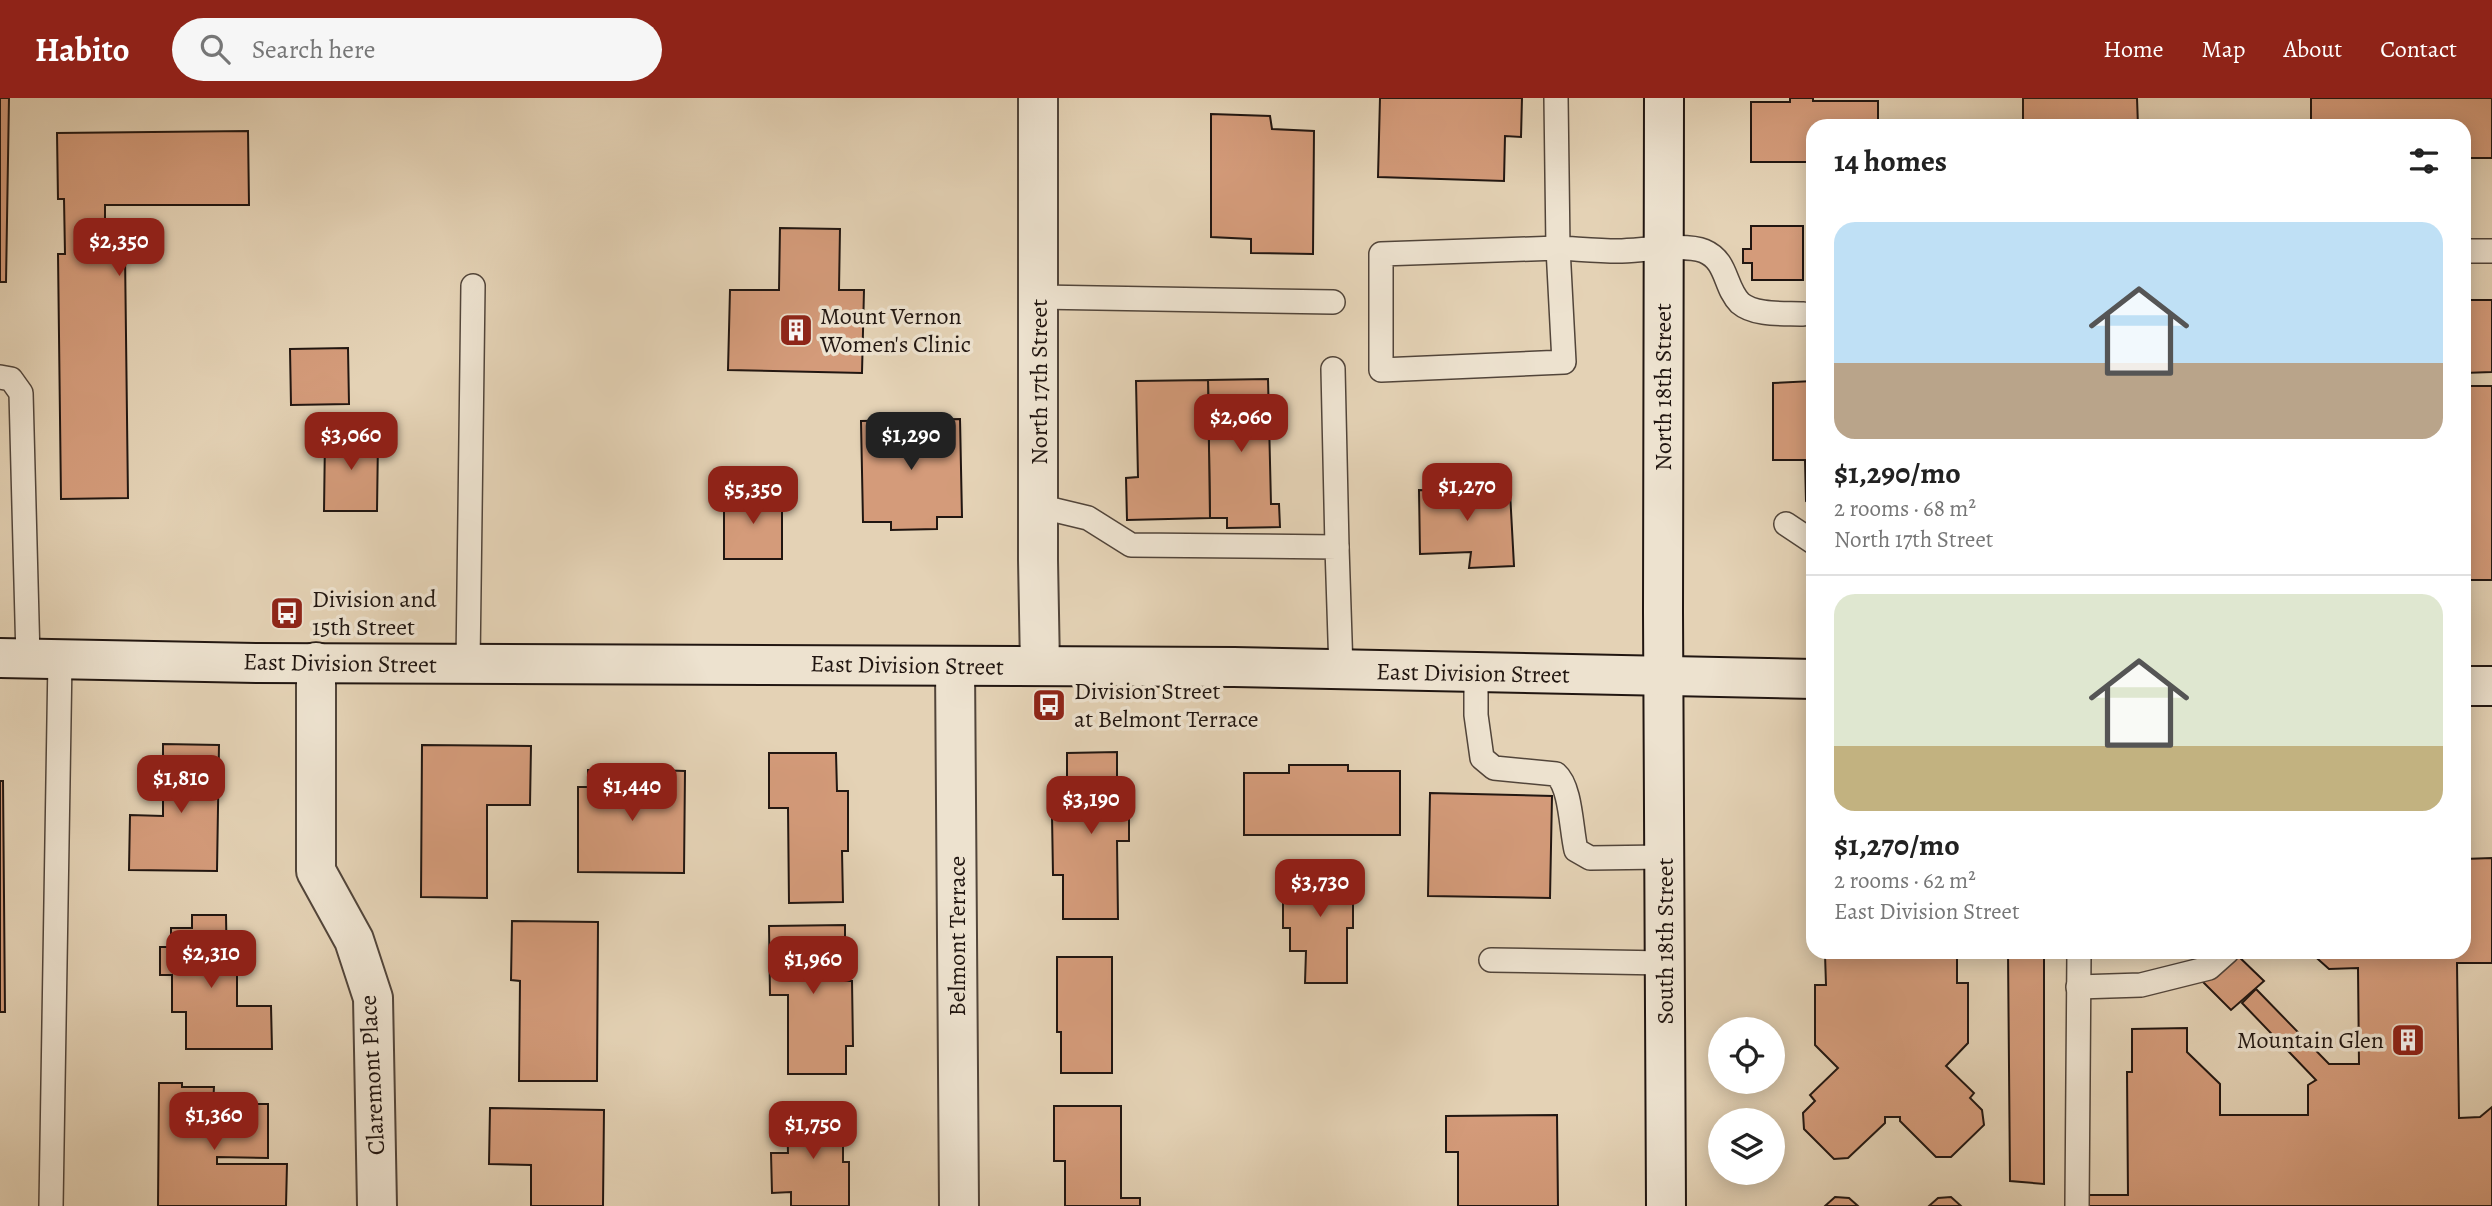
<!DOCTYPE html>
<html lang="en">
<head>
<meta charset="utf-8">
<style>
	:root { --surface:#fff; --page:#f6f6f6; --text:#222; --muted:#767676; --line:#e0e0e0; --accent:#8f2418 }
	body { margin:0; font-family:Alegreya,serif; background:var(--page); color:var(--text); height:100vh; display:flex; flex-direction:column; font-size:26px; white-space:nowrap }
	* { box-sizing:border-box; margin:0 }
	p { font-size:23px; color:var(--muted) }
	.icon { flex:none; width:38px; height:38px; fill:none; stroke:currentColor; stroke-width:2; stroke-linecap:round; stroke-linejoin:round }
	.map { position:relative; flex:1; overflow:hidden }
	.drawer { position:absolute; left:1806px; top:21px; width:665px; height:840px; display:flex; flex-direction:column; background:var(--surface); border-radius:21px; box-shadow:0 4px 18px #0003 }
	.drawer>* { flex:none }
	.fabs { position:absolute; left:1708px; top:919px; display:grid; gap:14px }
	.fabs a { display:grid; place-items:center; width:77px; height:77px; border-radius:50%; background:var(--surface); box-shadow:0 4px 18px #0003; font-size:35px }
	.price { position:absolute; translate:-50% -60px; padding:0 16px; border-radius:14px; background:var(--accent); color:#fff; font-size:23px; line-height:46px; filter:drop-shadow(0 2px 4px #0008) }
	.price::after { content:''; position:absolute; left:50%; top:42px; width:21px; height:16px; margin-left:-10px; background:inherit; clip-path:polygon(0 0,100% 0,50% 100%) }
	.price.current { background:#222; color:#fff }
	ul { padding:0; list-style:none }
	li { display:grid; align-content:center; gap:14px; height:371px; padding:0 28px }
	li+li { border-top:2px solid var(--line) }
	li span { display:grid; place-items:center; height:217px; border-radius:21px; color:#555 }
	li>.icon { margin-inline-start:auto }
	span .icon { width:126px; height:126px; fill:#fffc; stroke-width:1 }
	li b { font-size:30px }
	h2 { display:flex; justify-content:space-between; align-items:center; height:84px; padding:0 28px; font-size:30px }
	header { display:flex; align-items:center; gap:42px; box-sizing:border-box; height:98px; padding:0 35px; background:var(--accent); color:#fff }
	header strong { font-size:33px }
	nav { display:flex; gap:38px; margin-inline-start:auto; font-size:24px }
	.search { width:490px; height:63px; background:var(--page); display:flex; align-items:center; gap:18px; box-sizing:border-box; padding:0 24px; border-radius:38px; color:var(--muted); font-size:26px }
	.map>svg:first-child { display:block }
</style>
</head>
<body>
<header>
<strong>Habito</strong>
<div class="search"><svg class="icon" aria-label="search" viewBox="0 0 24 24"><circle cx="10" cy="10" r="6"/><path d="M15 15l6 6"/></svg>Search here</div>
<nav><a>Home</a><a>Map</a><a>About</a><a>Contact</a></nav>
</header>
<div class="map">
<svg width="2492" height="1108" viewBox="0 0 2492 1108">
	<rect width="100%" height="100%" fill="#e4d2b5"/>
	<filter id="stains"><feTurbulence type="fractalNoise" baseFrequency=".00286" numOctaves="4"/><feColorMatrix values="0 0 0 0 .2 0 0 0 0 .09 0 0 0 0 .02 0 0 0 .5 -.17"/></filter>
	<radialGradient id="worn" r=".72"><stop offset=".6" stop-color="#630" stop-opacity="0"/><stop offset="1" stop-color="#630" stop-opacity=".3"/></radialGradient>
	<!-- building -->
	<g fill="#d49b7a" stroke="#211611" stroke-width="2">
		<path d="M 0,0 L 9,0 L 6,184 L 0,184 Z"/>
		<path d="M 1380,0 L 1522,0 L 1521,39 L 1505,38 L 1504,83 L 1378,79 Z"/>
		<path d="M 1790,0 L 1813,0 L 1813,3 L 1878,3 L 1878,28 L 1813,28 L 1813,64 L 1751,64 L 1751,4 L 1790,4 Z"/>
		<path d="M 2023,0 L 2137,0 L 2138,28 L 2023,28 Z"/>
		<path d="M 2311,0 L 2492,0 L 2492,60 L 2464,60 L 2464,28 L 2311,28 Z"/>
		<path d="M 1211,16 L 1270,18 L 1272,31 L 1314,33 L 1313,156 L 1251,155 L 1251,141 L 1211,139 Z"/>
		<path d="M 248,33 L 249,107 L 105,107 L 105,157 L 125,156 L 128,400 L 61,401 L 58,156 L 65,156 L 64,101 L 58,101 L 57,35 Z"/>
		<path d="M 1751,128 L 1803,128 L 1803,182 L 1752,182 L 1752,165 L 1743,165 L 1743,151 L 1751,151 Z"/>
		<path d="M 780,130 L 840,131 L 839,192 L 864,192 L 862,275 L 728,272 L 730,192 L 779,192 Z"/>
		<path d="M 2464,202 L 2492,202 L 2492,274 L 2464,275 Z"/>
		<path d="M 348,250 L 349,306 L 291,307 L 290,251 Z"/>
		<path d="M 1268,281 L 1271,406 L 1279,406 L 1280,429 L 1227,430 L 1227,420 L 1210,420 L 1208,282 Z"/>
		<path d="M 1208,282 L 1210,420 L 1127,422 L 1126,380 L 1138,379 L 1136,283 Z"/>
		<path d="M 1813,283 L 1813,409 L 1806,403 L 1805,362 L 1773,362 L 1773,285 Z"/>
		<rect x="2464" y="288" width="28" height="194"/>
		<path d="M 960,321 L 962,419 L 937,419 L 937,431 L 891,432 L 891,424 L 863,424 L 861,323 Z"/>
		<path d="M 342,327 L 364,327 L 364,341 L 378,341 L 377,413 L 324,413 L 325,339 L 341,340 Z"/>
		<path d="M 1450,377 L 1473,378 L 1474,392 L 1510,394 L 1514,468 L 1469,470 L 1471,454 L 1420,456 L 1419,392 L 1448,393 Z"/>
		<rect x="724" y="394" width="58" height="67"/>
		<path d="M 163,646 L 219,647 L 217,773 L 129,772 L 130,717 L 163,718 Z"/>
		<path d="M 422,647 L 531,648 L 530,707 L 487,707 L 487,800 L 421,799 Z"/>
		<path d="M 1117,654 L 1117,687 L 1129,687 L 1129,743 L 1117,743 L 1118,821 L 1063,821 L 1063,777 L 1053,777 L 1052,717 L 1061,717 L 1061,698 L 1067,698 L 1067,655 Z"/>
		<path d="M 769,655 L 836,655 L 837,693 L 848,693 L 848,753 L 842,753 L 843,804 L 789,805 L 788,710 L 769,710 Z"/>
		<path d="M 1289,667 L 1348,667 L 1348,673 L 1400,673 L 1400,737 L 1244,737 L 1244,675 L 1289,675 Z"/>
		<path d="M 588,672 L 647,673 L 647,691 L 654,691 L 654,672 L 685,673 L 684,775 L 578,774 L 578,689 L 588,689 Z"/>
		<path d="M 0,683 L 3,683 L 5,914 L 0,914 Z"/>
		<path d="M 1430,695 L 1552,698 L 1550,800 L 1428,798 Z"/>
		<path d="M 2492,760 L 2492,865 L 2457,865 L 2459,1020 L 2480,1019 L 2492,1009 L 2492,1108 L 2086,1108 L 2086,1097 L 2128,1097 L 2127,974 L 2132,974 L 2132,931 L 2187,930 L 2187,954 L 2220,986 L 2220,1017 L 2308,1017 L 2308,987 L 2316,982 L 2242,905 L 2256,891 L 2329,966 L 2359,966 L 2358,870 L 2329,871 L 2310,854 L 2464,854 L 2464,761 Z"/>
		<path d="M 1297,764 L 1348,765 L 1348,794 L 1353,794 L 1353,830 L 1347,830 L 1347,885 L 1305,885 L 1306,853 L 1290,853 L 1290,830 L 1283,830 L 1283,792 L 1291,792 L 1291,776 L 1297,776 Z"/>
		<path d="M 192,817 L 226,817 L 227,876 L 237,876 L 237,908 L 271,908 L 272,951 L 186,951 L 186,914 L 172,914 L 172,877 L 160,877 L 160,849 L 171,849 L 171,830 L 192,830 Z"/>
		<path d="M 512,823 L 598,824 L 597,983 L 519,983 L 520,883 L 511,882 Z"/>
		<path d="M 845,827 L 845,883 L 852,883 L 853,948 L 846,948 L 846,976 L 788,976 L 788,897 L 770,897 L 769,828 Z"/>
		<path d="M 1821,854 L 1957,854 L 1957,885 L 1968,885 L 1968,945 L 1946,968 L 1974,995 L 1970,1000 L 1982,1012 L 1984,1027 L 1951,1059 L 1936,1059 L 1900,1023 L 1900,1019 L 1885,1019 L 1885,1025 L 1848,1060 L 1834,1061 L 1804,1031 L 1803,1015 L 1815,1003 L 1810,997 L 1838,970 L 1815,947 L 1815,887 L 1826,887 L 1825,856 L 1821,856 Z"/>
		<path d="M 2008,854 L 2044,854 L 2044,1086 L 2010,1083 Z"/>
		<path d="M 2234,854 L 2264,883 L 2231,912 L 2192,873 Z"/>
		<path d="M 1057,859 L 1112,859 L 1112,975 L 1061,975 L 1061,934 L 1057,934 Z"/>
		<path d="M 159,985 L 182,985 L 182,989 L 214,989 L 213,1006 L 268,1006 L 268,1060 L 217,1059 L 217,1066 L 287,1066 L 286,1108 L 158,1108 Z"/>
		<path d="M 1054,1008 L 1121,1008 L 1121,1100 L 1140,1100 L 1140,1108 L 1065,1108 L 1065,1063 L 1054,1063 Z"/>
		<path d="M 490,1010 L 604,1012 L 603,1108 L 531,1108 L 531,1067 L 489,1066 Z"/>
		<path d="M 843,1012 L 843,1064 L 849,1064 L 849,1108 L 791,1108 L 791,1094 L 772,1095 L 771,1055 L 788,1055 L 787,1014 Z"/>
		<path d="M 1557,1017 L 1558,1108 L 1458,1108 L 1458,1054 L 1446,1054 L 1446,1018 Z"/>
		<path d="M 1835,1099 L 1849,1100 L 1858,1108 L 1825,1108 Z"/>
		<path d="M 1951,1099 L 1961,1108 L 1929,1108 L 1938,1100 Z"/>
	</g>
	<g fill="none" stroke-linecap="round" stroke-linejoin="round">
		<!-- lane casing -->
		<g stroke="#52453a" stroke-width="26">
			<g id="lane">
				<path d="M 1556,0 L 1558,150 C 1578,151 1598,153 1618,153 C 1639,153 1685,145 1704,153 C 1728,163 1724,189 1740,205 C 1755,218 1785,215 1803,216"/>
				<path d="M 1558,150 L 1564,264 L 1381,272 L 1381,156 Z"/>
				<path d="M 2464,153 L 2492,153"/>
				<path d="M 1039,199 L 1333,204"/>
				<path d="M 1333,271 L 1337,449"/>
				<path d="M 0,279 L 11,281 L 21,295 L 28,560"/>
				<path d="M 1038,408 L 1088,420 L 1131,447 L 1337,449 L 1341,572"/>
				<path d="M 1786,426 L 1813,444"/>
				<path d="M 468,566 L 473,188"/>
				<path d="M 1476,575 L 1476,617 L 1482,660 L 1494,670 L 1556,676 C 1571,689 1571,731 1576,752 L 1590,760 L 1664,759"/>
				<path d="M 1491,862 L 1665,865"/>
				<path d="M 2078,889 L 2141,887 L 2209,870 L 2227,854"/>
				<path d="M 51,1108 L 60,561"/>
				<path d="M 2077,1108 L 2079,854"/>
			</g>
		</g>
		<!-- street casing -->
		<g stroke="#52453a" stroke-width="42">
			<g id="street">
				<path d="M 1038,0 L 1038,462 L 1040,568"/>
				<path d="M 316,564 L 316,773 L 354,842 L 373,900 L 377,1108"/>
				<path d="M 955,568 L 959,1108"/>
			</g>
		</g>
		<!-- secondary casing -->
		<g stroke="#211611" stroke-width="42">
			<g id="secondary">
				<path d="M 1664,0 L 1663,514 L 1666,1108"/>
				<path d="M 0,560 L 260,565 L 1234,569 L 1813,581"/>
				<path d="M 2464,588 L 2492,588"/>
			</g>
		</g>
		<!-- lane -->
		<use href="#lane" stroke="#ede2cf" stroke-width="23"/>
		<!-- street -->
		<use href="#street" stroke="#ede2cf" stroke-width="38"/>
		<!-- secondary -->
		<use href="#secondary" stroke="#ede2cf" stroke-width="38"/>
	</g>
	<!-- icons -->
	<defs>
		<g id="building-square" transform="scale(1.75)"><rect x="-9" y="-9" width="18" height="18" rx="4" fill="#8f2418" stroke="#ede2cf"/><path d="M-4-6H4V6H1V3H-1V6H-4ZM-2.5-4.3h1.7v1.8h-1.7ZM.8-4.3h1.7v1.8H.8ZM-2.5-1h1.7V.8h-1.7ZM.8-1h1.7V.8H.8Z" fill="#fff"/></g>
		<g id="bus-square" transform="scale(1.75)"><rect x="-9" y="-9" width="18" height="18" rx="4" fill="#8f2418" stroke="#ede2cf"/><path d="M-5-6H5V4H4V6H2V4H-2V6H-4V4H-5ZM-3.5-4V0h7V-4ZM-3.5 1.2v1.5H-2V1.2ZM2 1.2v1.5H3.5V1.2Z" fill="#fff"/></g>
	</defs>
	<g fill-rule="evenodd">
		<use href="#building-square" x="796" y="232"/>
		<use href="#bus-square" x="287" y="515"/>
		<use href="#bus-square" x="1049" y="607"/>
		<use href="#building-square" x="2408" y="942"/>
	</g>
	<g text-anchor="middle" dominant-baseline="central" stroke-width="7" stroke-linejoin="round" paint-order="stroke">
		<!-- poi labels -->
		<g font-size="24" fill="#211611" stroke="#ede2cf" text-anchor="start">
			<text x="820" y="218">Mount Vernon<tspan x="820" dy="28">Women's Clinic</tspan></text>
			<text x="312" y="501">Division and<tspan x="312" dy="28">15th Street</tspan></text>
			<text x="1074" y="593">Division Street<tspan x="1074" dy="28">at Belmont Terrace</tspan></text>
			<text x="2384" y="942" text-anchor="end">Mountain Glen</text>
		</g>
		<!-- street labels -->
		<g font-size="24" fill="#211611" stroke="#ede2cf">
			<text transform="translate(1039 284) rotate(-90)">North 17th Street</text>
			<text transform="translate(1663 289) rotate(-90)">North 18th Street</text>
			<text transform="translate(340 565) rotate(1)">East Division Street</text>
			<text transform="translate(907 567) rotate(1)">East Division Street</text>
			<text transform="translate(1473 575) rotate(1)">East Division Street</text>
			<text transform="translate(957 838) rotate(-90)">Belmont Terrace</text>
			<text transform="translate(1665 843) rotate(-90)">South 18th Street</text>
			<text transform="translate(372 977) rotate(-93)">Claremont Place</text>
		</g>
	</g>
	<rect width="100%" height="100%" filter="url(#stains)"/>
	<rect width="100%" height="100%" fill="url(#worn)"/>
</svg>
<div class="fabs">
<a><svg class="icon" aria-label="locate" viewBox="0 0 24 24"><circle cx="12" cy="12" r="6"/><path d="M12 2v4M12 18v4M2 12h4M18 12h4"/></svg></a>
<a><svg class="icon" aria-label="layers" viewBox="0 0 24 24"><path d="M12 4l9 5-9 5-9-5zM3 14l9 5 9-5"/></svg></a>
</div>
<b class="price" style="left:119px;top:180px">$2,350</b>
<b class="price" style="left:1241px;top:356px">$2,060</b>
<b class="price" style="left:351px;top:374px">$3,060</b>
<b class="price current" style="left:911px;top:374px">$1,290</b>
<b class="price" style="left:1467px;top:425px">$1,270</b>
<b class="price" style="left:753px;top:428px">$5,350</b>
<b class="price" style="left:181px;top:717px">$1,810</b>
<b class="price" style="left:632px;top:725px">$1,440</b>
<b class="price" style="left:1091px;top:738px">$3,190</b>
<b class="price" style="left:1320px;top:821px">$3,730</b>
<b class="price" style="left:211px;top:892px">$2,310</b>
<b class="price" style="left:813px;top:898px">$1,960</b>
<b class="price" style="left:214px;top:1054px">$1,360</b>
<b class="price" style="left:813px;top:1063px">$1,750</b>
<section class="drawer">
<h2>14 homes<svg class="icon" aria-label="filters" viewBox="0 0 24 24"><path d="M4 7h16M4 17h16"/><circle cx="9" cy="7" r="2"/><circle cx="15" cy="17" r="2"/></svg></h2>
<ul>
<li><span style="background:linear-gradient(#bfe0f5 65%,#b9a48a 0)"><svg class="icon" aria-label="home" viewBox="0 0 24 24"><path d="M3 11l9-7 9 7M6 9v11h12V9"/></svg></span><div><b>$1,290/mo</b><p>2 rooms · 68 m²</p><p>North 17th Street</p></div></li>
<li><span style="background:linear-gradient(#dfe7d0 70%,#c2b280 0)"><svg class="icon" aria-label="home" viewBox="0 0 24 24"><path d="M3 11l9-7 9 7M6 9v11h12V9"/></svg></span><div><b>$1,270/mo</b><p>2 rooms · 62 m²</p><p>East Division Street</p></div></li>
</ul>
</section>
</div>
</body>
</html>
